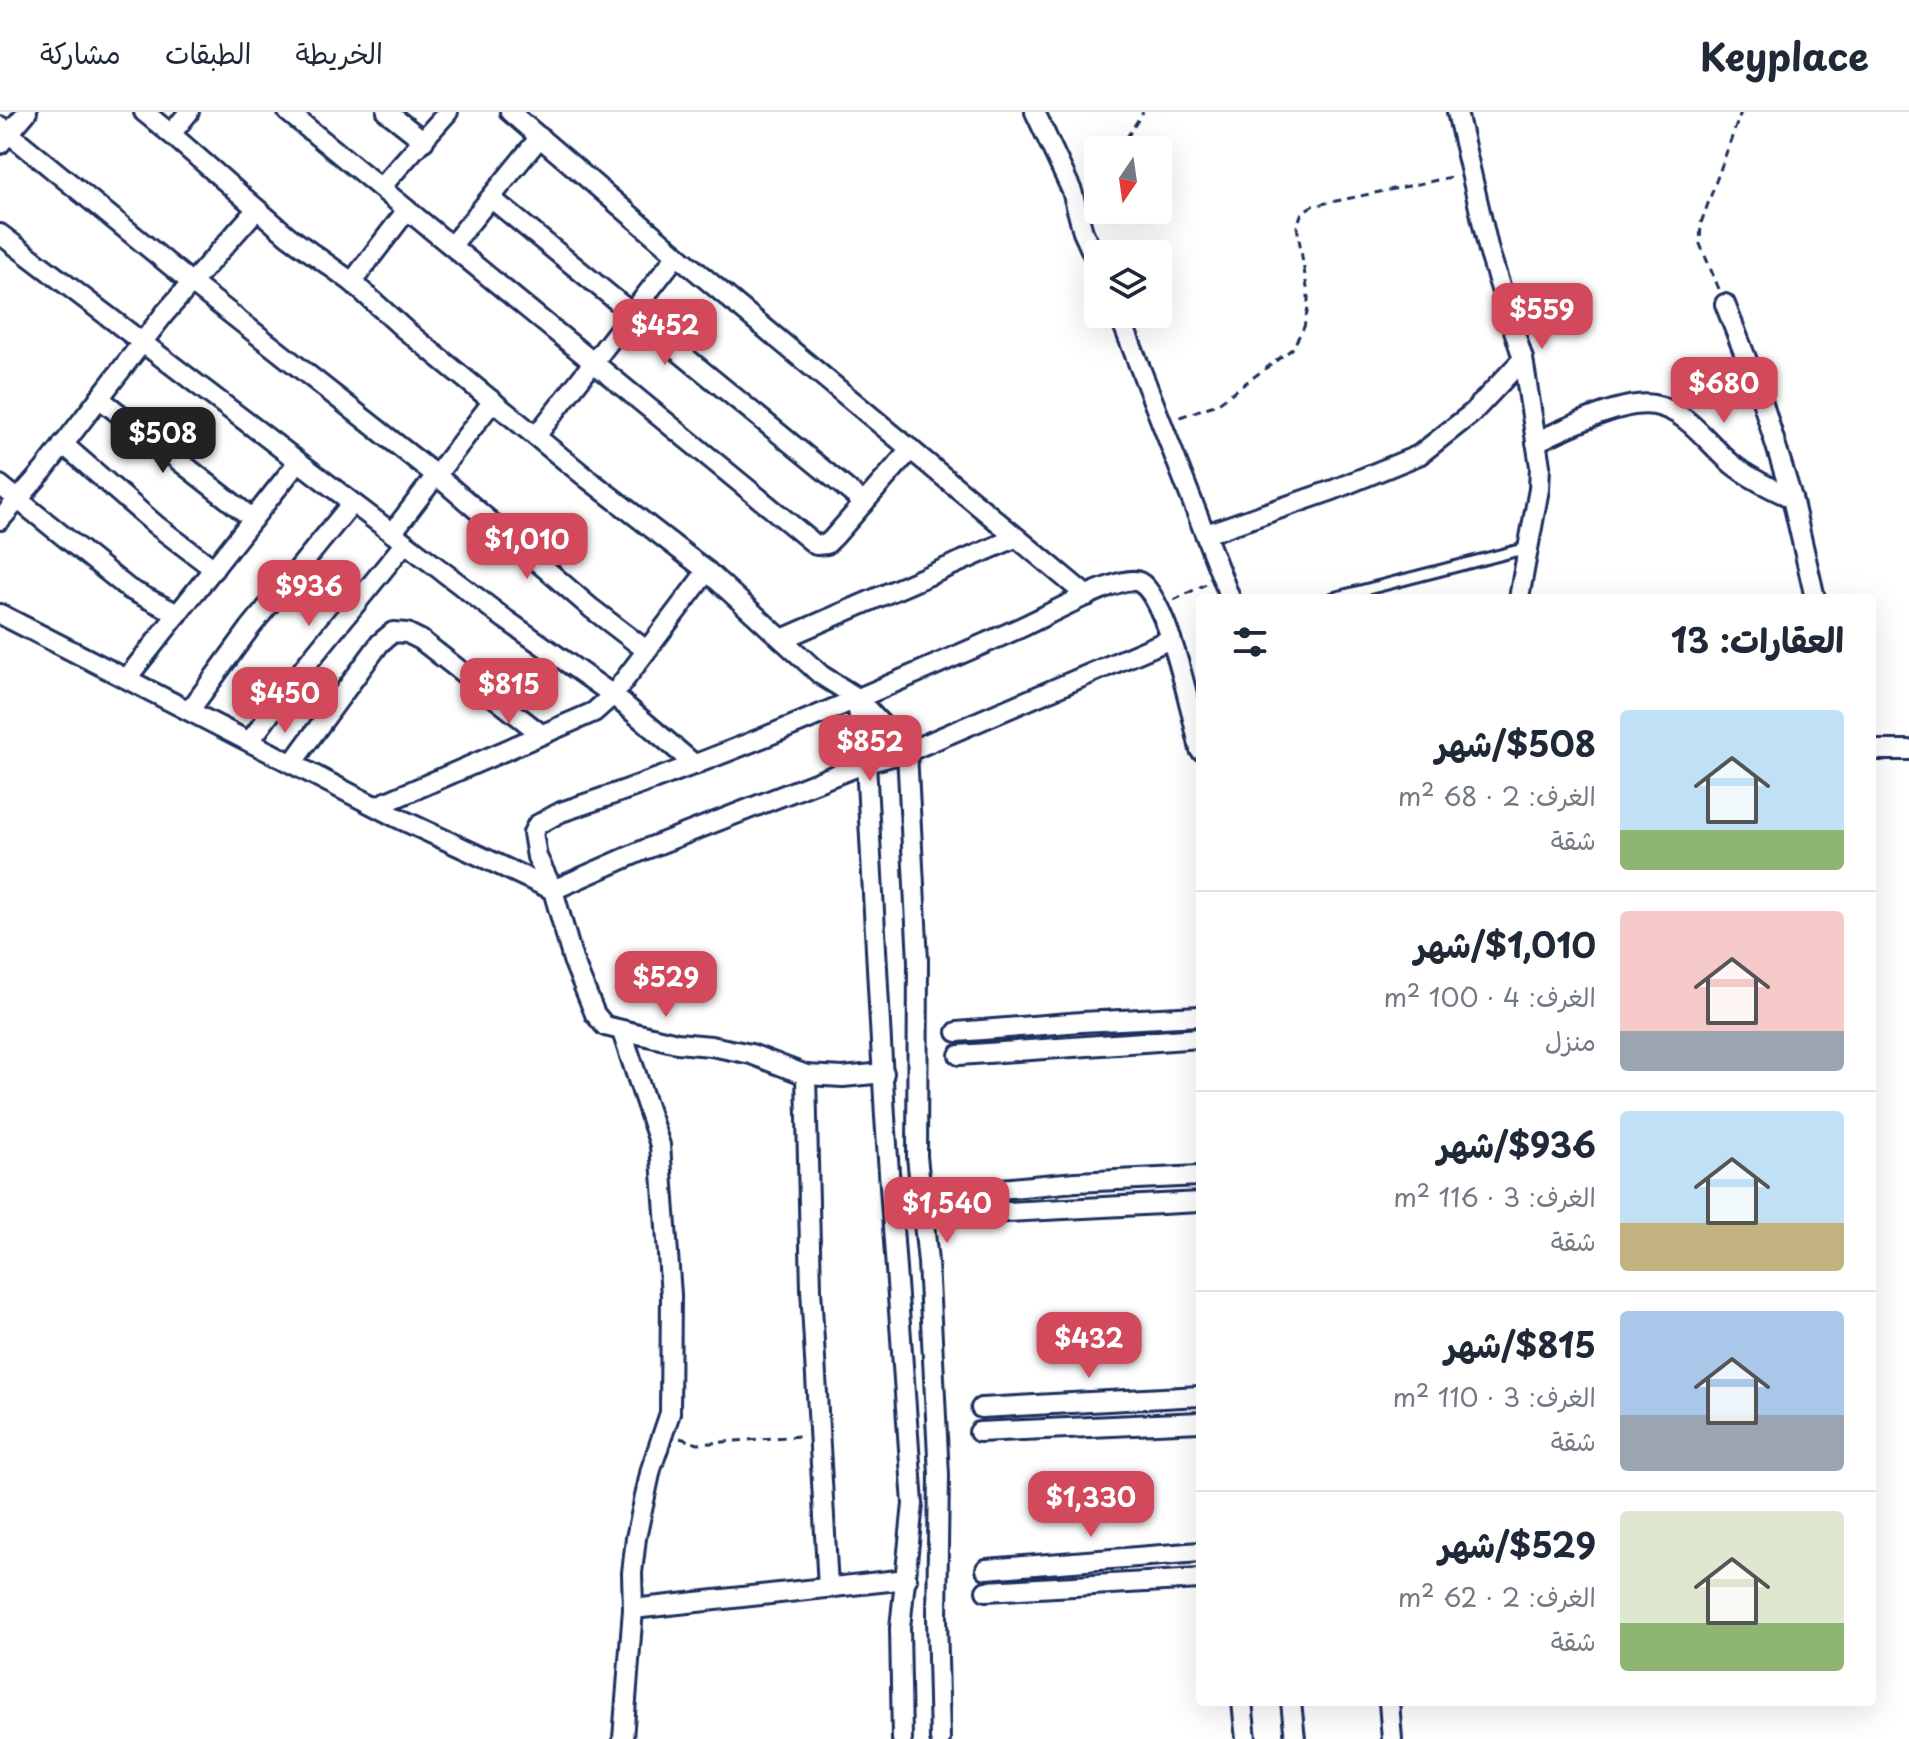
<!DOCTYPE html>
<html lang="ar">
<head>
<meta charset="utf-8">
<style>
	:root { --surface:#fff; --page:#f6f6f7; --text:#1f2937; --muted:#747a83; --line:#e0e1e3; --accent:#d1495b }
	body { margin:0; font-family:"Playpen Sans","Playpen Sans Arabic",sans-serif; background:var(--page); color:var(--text); direction:rtl; height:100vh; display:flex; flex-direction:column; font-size:30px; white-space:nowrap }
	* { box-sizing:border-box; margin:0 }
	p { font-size:26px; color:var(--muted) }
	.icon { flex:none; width:44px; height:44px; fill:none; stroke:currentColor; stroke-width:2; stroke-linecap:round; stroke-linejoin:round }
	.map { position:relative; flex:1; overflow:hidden; direction:ltr }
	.drawer { position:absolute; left:1196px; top:482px; width:680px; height:1112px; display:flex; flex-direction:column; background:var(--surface); border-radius:8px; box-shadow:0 8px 32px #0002; direction:rtl }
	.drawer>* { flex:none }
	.needle { width:52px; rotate:193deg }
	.buttons { position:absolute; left:1084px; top:24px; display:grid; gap:16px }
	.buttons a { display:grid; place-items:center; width:88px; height:88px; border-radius:8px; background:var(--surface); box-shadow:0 8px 32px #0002; font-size:40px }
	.price { position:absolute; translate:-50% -68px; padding:0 18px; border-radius:16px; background:var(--accent); color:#fff; font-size:26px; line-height:52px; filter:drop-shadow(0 2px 4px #0008) }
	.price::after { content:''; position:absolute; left:50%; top:48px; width:24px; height:18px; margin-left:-12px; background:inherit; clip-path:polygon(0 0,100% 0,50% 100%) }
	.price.active { background:#222; color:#fff }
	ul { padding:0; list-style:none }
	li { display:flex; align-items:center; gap:24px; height:200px; padding:0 32px }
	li+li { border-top:2px solid var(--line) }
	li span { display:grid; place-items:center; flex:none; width:224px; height:160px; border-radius:8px; color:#555 }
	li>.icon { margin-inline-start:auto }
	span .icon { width:96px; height:96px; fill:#fffc; stroke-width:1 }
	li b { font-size:34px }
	h2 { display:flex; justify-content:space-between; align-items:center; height:96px; padding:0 32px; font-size:34px }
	header { display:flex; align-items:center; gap:48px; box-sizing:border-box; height:112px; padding:0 40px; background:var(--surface); border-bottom:2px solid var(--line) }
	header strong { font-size:38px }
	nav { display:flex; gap:44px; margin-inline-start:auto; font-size:28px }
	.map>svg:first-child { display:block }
</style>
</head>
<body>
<header>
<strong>Keyplace</strong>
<nav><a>الخريطة</a><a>الطبقات</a><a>مشاركة</a></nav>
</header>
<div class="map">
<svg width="1909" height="1627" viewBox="0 0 1909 1627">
	<rect width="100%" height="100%" fill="#fff"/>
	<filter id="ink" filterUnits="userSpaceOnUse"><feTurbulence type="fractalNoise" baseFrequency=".0125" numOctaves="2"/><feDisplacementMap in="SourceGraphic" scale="16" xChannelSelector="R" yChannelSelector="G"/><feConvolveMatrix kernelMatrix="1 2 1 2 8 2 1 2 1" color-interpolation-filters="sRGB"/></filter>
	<g filter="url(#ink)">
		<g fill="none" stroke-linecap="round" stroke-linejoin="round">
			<!-- lane casing -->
			<g stroke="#1b2f5e" stroke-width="15">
				<path id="lane" d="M 1333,486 L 1527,436"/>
			</g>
			<!-- street casing -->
			<g stroke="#1b2f5e" stroke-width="24">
				<g id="street">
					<path d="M 144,0 L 171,22"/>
					<path d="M 189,0 L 171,22 L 257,97"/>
					<path d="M 288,0 L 816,433 L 827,432 L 834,425 L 911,337"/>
					<path d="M 387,0 L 424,29"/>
					<path d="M 510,0 L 677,143"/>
					<path d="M 1035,0 L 1072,79 L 1083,120 L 1098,153"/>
					<path d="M 1457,0 L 1489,139 L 1523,247 L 1540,354 L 1539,377 L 1519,486"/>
					<path d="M 0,14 L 193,172 L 442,368 L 591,496 L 646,538"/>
					<path d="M 0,32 L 27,0"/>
					<path d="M 381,75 L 448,0"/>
					<path d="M 492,87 L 864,391"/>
					<path d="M 0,122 L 505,507 L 613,583 L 695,653"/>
					<path d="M 452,133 L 540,25"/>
					<path d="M 352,170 L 407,98"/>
					<path d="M 1725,192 L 1760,282 L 1792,386"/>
					<path d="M 1119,202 L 1230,486"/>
					<path d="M 99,286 L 253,407"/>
					<path d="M 536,324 L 677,143 L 1087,484"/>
					<path d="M 1536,330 C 1564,317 1624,287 1654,293 C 1688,299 1707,331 1732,352 C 1749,366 1772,377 1792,386 L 1815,486"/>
					<path d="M 63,332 L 157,414 L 214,457"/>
					<path d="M 0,373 L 129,477 L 178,502"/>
					<path d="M 0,408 L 43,359 L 165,201 L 257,97 L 288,124 L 352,170 L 404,217 L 588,367 L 707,459 L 821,563 L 856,585 L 907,640 L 918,849 L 917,1044 L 928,1150 L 939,1363 L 937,1506 L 940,1627"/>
					<path d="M 392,421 L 493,289"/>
					<path d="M 1206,422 L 1333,378 L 1419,343 L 1471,302 L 1523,247"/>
					<path d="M 0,502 L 396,705 L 553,778 L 646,737 L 866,651 L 907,640 L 1171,527"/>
					<path d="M 782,527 L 1015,426"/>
					<path d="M 127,566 L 298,350"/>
					<path d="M 856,585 L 866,651 L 885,1005 L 913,1392 L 900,1516 L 902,1627"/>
					<path d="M 190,598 L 250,516 L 352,391"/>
					<path d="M 250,629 L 306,553 L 405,431"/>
					<path d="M 1872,638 L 1909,638"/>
					<path d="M 293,650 L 380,531 L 393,520 L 407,521 L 421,528 L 541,622"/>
					<path d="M 377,694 L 594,600 L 613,583 L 707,459"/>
					<path d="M 622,920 L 660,1033 L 671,1183 L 670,1301 L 651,1357 L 636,1426 L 632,1461 L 633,1497"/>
					<path d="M 957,920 L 1081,910 L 1200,904"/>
					<path d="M 959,943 L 1200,926"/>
					<path d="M 884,961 L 843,965 L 806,963 L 751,942 L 711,934 L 677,931 L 605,914 L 595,902 L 573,848 L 553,778 L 537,745 L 533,721 L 537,713 L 561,700 C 719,648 870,582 1022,515 C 1043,506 1121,461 1139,470 C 1167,483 1193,606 1200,638"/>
					<path d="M 806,963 L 811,1177 L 828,1475"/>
					<path d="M 968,1080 L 1076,1070 L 1200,1064"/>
					<path d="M 969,1102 L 1200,1090"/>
					<path d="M 981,1296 L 1200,1284"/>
					<path d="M 979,1320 L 1200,1310"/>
					<path d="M 986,1457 L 1200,1440"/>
					<path d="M 986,1479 L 1200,1467"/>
					<path d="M 1242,1590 L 1246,1627"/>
					<path d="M 1291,1590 L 1295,1627"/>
					<path d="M 1389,1590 L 1392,1627"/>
					<path d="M 623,1627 L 633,1497 L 907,1467"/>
				</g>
			</g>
			<!-- path -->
			<g stroke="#1b2f5e" stroke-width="3" stroke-dasharray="8 6" stroke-linecap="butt">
				<path d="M 1119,38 L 1143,0"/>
				<path d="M 1088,67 L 1098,60"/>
				<path d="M 1719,177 L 1700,132 L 1701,111 L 1741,0"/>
				<path d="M 1180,305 L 1217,292 L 1292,237 L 1304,215 L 1308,196 L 1308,182 L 1297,114 L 1302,100 L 1312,94 L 1452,65"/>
				<path d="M 1174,488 L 1206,472"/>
				<path d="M 680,1326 L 698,1332 L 799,1324"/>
			</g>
			<!-- lane -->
			<use href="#lane" stroke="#fff" stroke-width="9"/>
			<!-- street -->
			<use href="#street" stroke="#fff" stroke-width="18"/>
		</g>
	</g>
</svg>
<div class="buttons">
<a><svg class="needle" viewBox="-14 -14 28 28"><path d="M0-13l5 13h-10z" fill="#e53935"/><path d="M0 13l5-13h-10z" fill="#747a83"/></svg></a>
<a><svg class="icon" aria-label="layers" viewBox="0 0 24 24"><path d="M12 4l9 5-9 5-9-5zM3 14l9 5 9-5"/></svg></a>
</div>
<b class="price" style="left:1542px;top:239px">$559</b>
<b class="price" style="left:665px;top:255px">$452</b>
<b class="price" style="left:1724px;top:313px">$680</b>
<b class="price active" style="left:163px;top:363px">$508</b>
<b class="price" style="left:527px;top:469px">$1,010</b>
<b class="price" style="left:309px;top:516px">$936</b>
<b class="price" style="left:509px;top:614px">$815</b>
<b class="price" style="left:285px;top:623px">$450</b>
<b class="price" style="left:870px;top:671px">$852</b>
<b class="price" style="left:666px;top:907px">$529</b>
<b class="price" style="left:947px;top:1133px">$1,540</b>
<b class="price" style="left:1089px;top:1268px">$432</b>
<b class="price" style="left:1091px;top:1427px">$1,330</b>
<section class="drawer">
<h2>العقارات: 13<svg class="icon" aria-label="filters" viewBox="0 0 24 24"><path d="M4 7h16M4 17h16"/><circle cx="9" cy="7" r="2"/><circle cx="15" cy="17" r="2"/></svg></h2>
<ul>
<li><span style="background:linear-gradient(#bfe0f5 75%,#8fb573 0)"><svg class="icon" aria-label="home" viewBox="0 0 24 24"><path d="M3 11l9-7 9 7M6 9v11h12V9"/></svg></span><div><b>$508/شهر</b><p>الغرف: 2 · 68 m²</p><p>شقة</p></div></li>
<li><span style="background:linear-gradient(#f6c9c9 75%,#9aa5b1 0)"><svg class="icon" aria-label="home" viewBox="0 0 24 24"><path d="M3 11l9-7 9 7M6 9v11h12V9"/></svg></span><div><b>$1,010/شهر</b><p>الغرف: 4 · 100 m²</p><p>منزل</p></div></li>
<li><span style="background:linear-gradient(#bfe0f5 70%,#c2b280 0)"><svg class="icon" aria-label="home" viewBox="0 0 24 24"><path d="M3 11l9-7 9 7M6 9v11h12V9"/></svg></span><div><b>$936/شهر</b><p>الغرف: 3 · 116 m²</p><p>شقة</p></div></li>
<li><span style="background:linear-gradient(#a9c7e8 65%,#9aa5b1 0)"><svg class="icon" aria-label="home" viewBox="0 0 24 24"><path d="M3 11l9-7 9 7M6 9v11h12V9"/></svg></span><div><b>$815/شهر</b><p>الغرف: 3 · 110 m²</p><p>شقة</p></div></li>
<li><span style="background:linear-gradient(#dfe7d0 70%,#8fb573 0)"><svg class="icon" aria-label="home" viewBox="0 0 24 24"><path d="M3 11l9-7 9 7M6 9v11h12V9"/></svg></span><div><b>$529/شهر</b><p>الغرف: 2 · 62 m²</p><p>شقة</p></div></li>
</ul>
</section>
</div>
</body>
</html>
